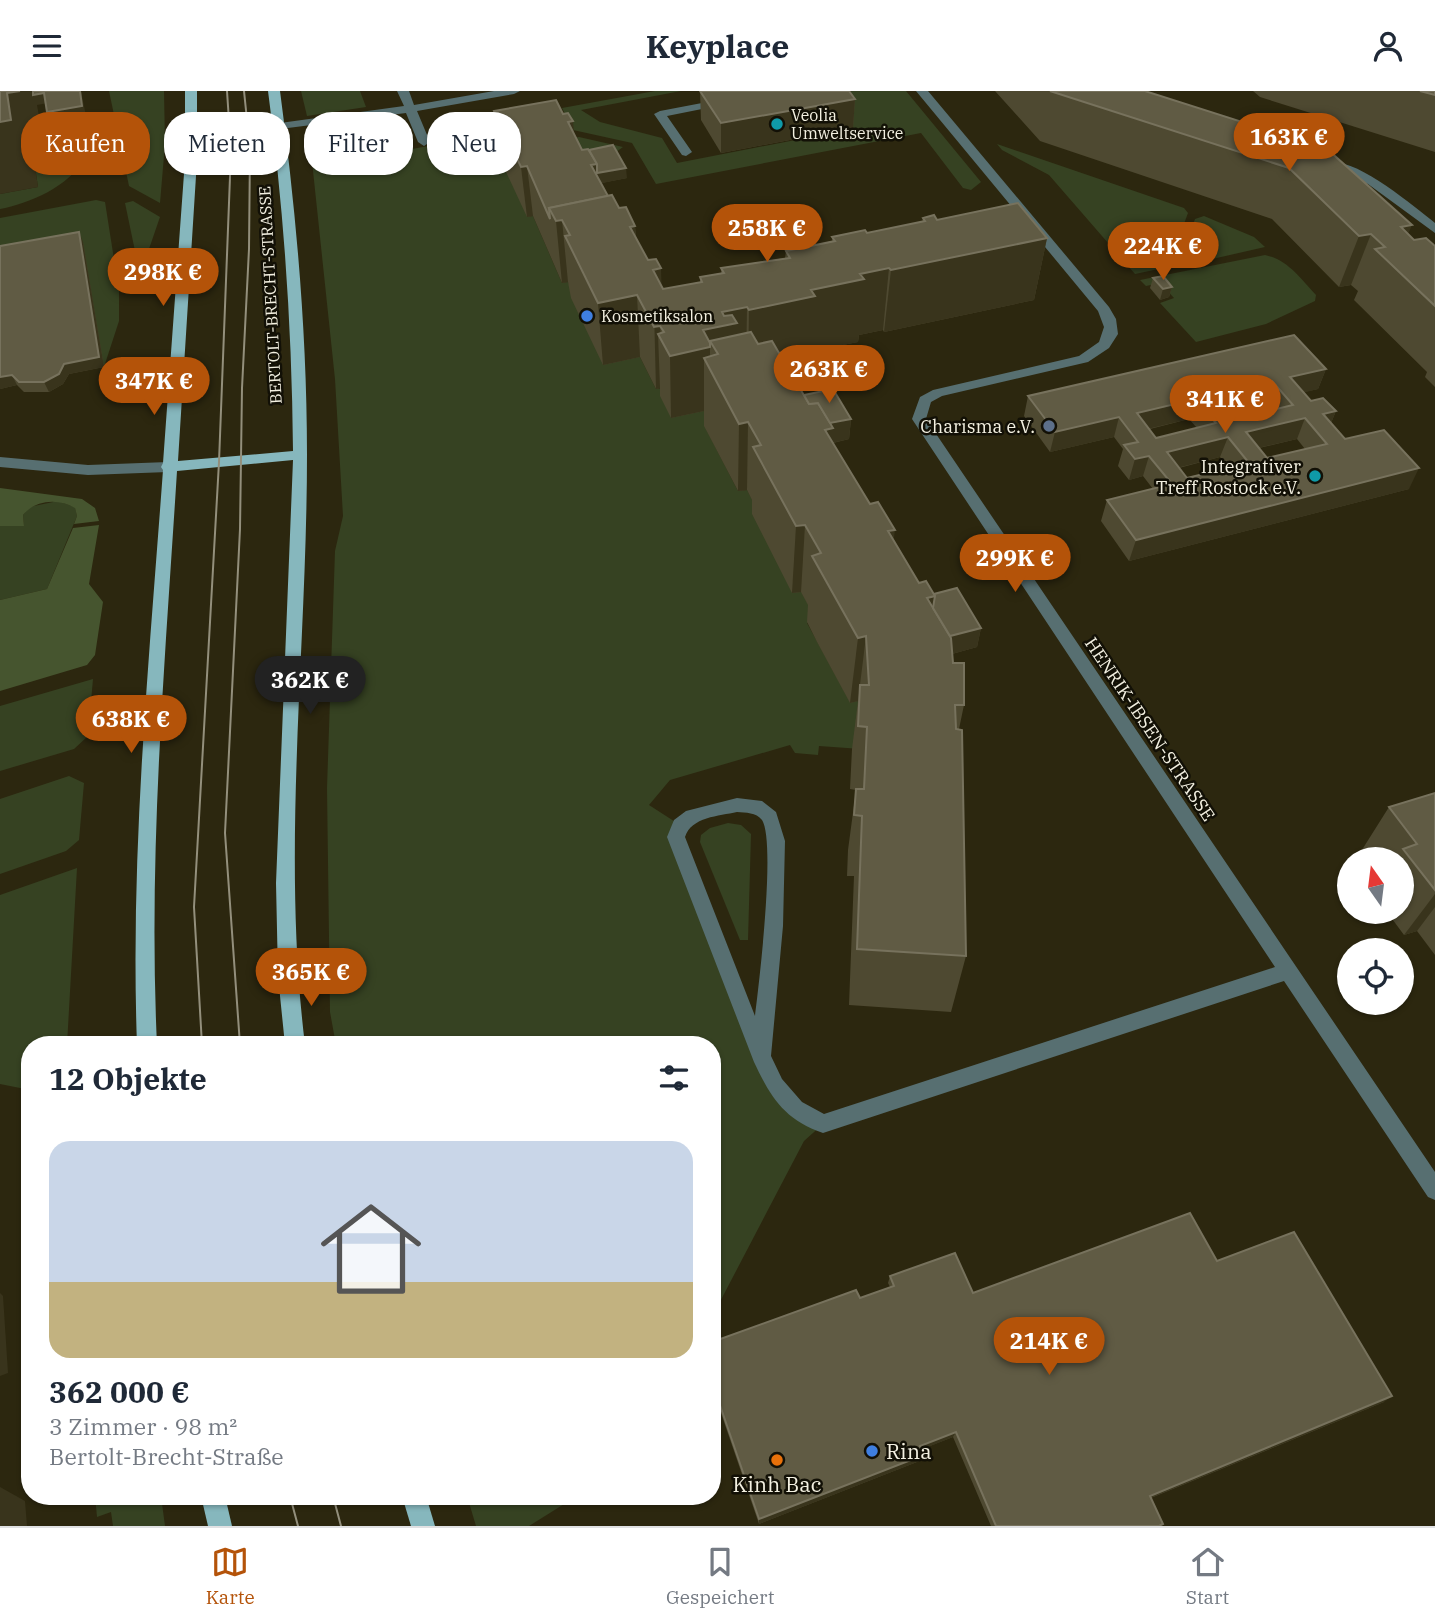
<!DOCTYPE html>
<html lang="de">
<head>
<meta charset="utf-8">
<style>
	:root { --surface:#fff; --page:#f6f6f7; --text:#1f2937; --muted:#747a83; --line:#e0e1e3; --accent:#b45309 }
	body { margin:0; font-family:"IBM Plex Serif",serif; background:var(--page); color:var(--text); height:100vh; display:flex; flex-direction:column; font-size:26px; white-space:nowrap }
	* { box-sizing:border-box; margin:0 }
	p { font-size:23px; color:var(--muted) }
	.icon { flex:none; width:38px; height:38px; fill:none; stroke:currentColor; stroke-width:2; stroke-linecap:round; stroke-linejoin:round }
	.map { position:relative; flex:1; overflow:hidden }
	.side { position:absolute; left:21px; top:945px; width:700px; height:469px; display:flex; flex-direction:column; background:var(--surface); border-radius:28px; box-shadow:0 2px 5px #0004 }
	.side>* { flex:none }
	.hud { position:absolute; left:21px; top:21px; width:700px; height:63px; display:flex; gap:14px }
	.needle { width:46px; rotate:346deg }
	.tools { position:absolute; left:1337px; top:756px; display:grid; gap:14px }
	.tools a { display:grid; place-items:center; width:77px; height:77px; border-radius:50%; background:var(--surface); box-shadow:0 2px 5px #0004; font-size:35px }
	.price { position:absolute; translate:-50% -60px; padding:0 16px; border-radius:24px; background:var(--accent); color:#fff; font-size:23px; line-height:46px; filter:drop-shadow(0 2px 4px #0008) }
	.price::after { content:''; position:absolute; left:50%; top:42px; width:21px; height:16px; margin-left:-10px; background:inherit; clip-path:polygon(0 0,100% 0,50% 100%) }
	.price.active { background:#222; color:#fff }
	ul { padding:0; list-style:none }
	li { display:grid; align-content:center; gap:14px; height:371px; padding:0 28px }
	li span { display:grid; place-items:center; height:217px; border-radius:21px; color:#555 }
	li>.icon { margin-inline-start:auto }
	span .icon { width:126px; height:126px; fill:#fffc; stroke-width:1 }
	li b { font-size:30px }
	h2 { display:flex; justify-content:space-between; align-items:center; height:84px; padding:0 28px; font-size:30px }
	.pill { padding:0 24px; border-radius:28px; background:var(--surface); box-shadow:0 2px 5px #0004; font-size:24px; line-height:63px }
	.pill.active { background:var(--accent); color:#fff }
	header { display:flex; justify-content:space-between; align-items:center; height:91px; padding:0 28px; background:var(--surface); font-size:32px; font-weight:800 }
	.menu { display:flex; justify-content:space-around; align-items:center; height:98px; border-top:2px solid var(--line); background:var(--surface); font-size:19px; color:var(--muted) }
	.menu a { display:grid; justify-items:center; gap:4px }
	.menu .active { color:var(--accent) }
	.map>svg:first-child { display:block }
</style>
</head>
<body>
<header><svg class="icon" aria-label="menu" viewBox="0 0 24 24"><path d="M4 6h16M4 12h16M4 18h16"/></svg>Keyplace<svg class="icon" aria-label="person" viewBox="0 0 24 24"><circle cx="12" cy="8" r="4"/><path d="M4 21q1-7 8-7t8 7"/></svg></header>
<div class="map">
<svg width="1435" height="1435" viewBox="0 0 1435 1435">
	<rect width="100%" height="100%" fill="#2c270f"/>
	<!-- green -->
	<g fill="#364222">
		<path d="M 109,0 L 164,0 L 165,53 L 160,112 L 129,95 Z"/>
		<path d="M 301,0 L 360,0 L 366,16 L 307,25 Z"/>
		<path d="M 655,0 L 681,0 L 581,19 L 600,31 L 662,47 L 677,72 L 852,38 L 842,0 L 906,0 L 981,91 L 971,99 L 963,97 L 921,42 L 656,93 L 632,52 L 573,39 L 562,17 Z"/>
		<path d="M 372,32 L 384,63 L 473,47 L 480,60 L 579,46 L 623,56 L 527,126 L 533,125 L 562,192 L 568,191 L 575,206 L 640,266 L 656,298 L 663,297 L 710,318 L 706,338 L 738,400 L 747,399 L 816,528 L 807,532 L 850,611 L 858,610 L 861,658 L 819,655 L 818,664 L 795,662 L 790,654 L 670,689 L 649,714 L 680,734 L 775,994 L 823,1033 L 804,1050 L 712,1226 L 712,954 L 336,954 L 330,921 L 327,697 L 335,460 L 343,425 L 335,288 L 309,42 Z"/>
		<path d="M 997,53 L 1184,117 L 1188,122 L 1168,176 L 1135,183 L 1049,84 L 1002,59 Z"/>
		<path d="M 61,56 C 70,57 79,57 84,67 C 71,95 28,113 0,118 L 0,103 L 38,96 L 34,69 L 48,66 L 47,59 Z"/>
		<path d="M 96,109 L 105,111 L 119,200 L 119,230 L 104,276 L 0,167 L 0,127 Z"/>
		<path d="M 133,110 L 160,126 L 140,184 L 125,112 Z"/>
		<path d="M 1204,125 L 1254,146 L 1265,156 L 1186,174 L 1180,168 L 1195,128 Z"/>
		<path d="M 1265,164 C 1288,169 1300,187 1316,204 L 1315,210 L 1266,233 L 1196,251 L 1160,212 L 1174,207 L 1160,192 L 1146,195 L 1140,189 Z"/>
		<path d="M 58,410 L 75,416 L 77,425 L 47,498 L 0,509 L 0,435 L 24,435 L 23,424 L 29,416 Z"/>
		<path d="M 93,588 L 88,645 L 74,658 L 0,680 L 0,615 Z"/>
		<path d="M 69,685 L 84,692 L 79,749 L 66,760 L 0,783 L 0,708 Z"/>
		<path d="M 728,732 L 741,734 L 751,743 L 748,849 L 740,849 L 700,751 L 701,744 L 710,737 Z"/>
		<path d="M 77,777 L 67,954 L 30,954 L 30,999 L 0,993 L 0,804 Z"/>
		<path d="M 95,1405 L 161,1405 L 165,1435 L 113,1435 L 111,1421 L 97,1426 Z"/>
		<path d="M 467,1405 L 577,1405 L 529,1435 L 476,1435 Z"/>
	</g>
	<!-- forest -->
	<g fill="#46552f">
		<path d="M 0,397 L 82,408 L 95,417 L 99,430 L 74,433 L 77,425 L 75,417 C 58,407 35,409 23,424 L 24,435 L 0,435 Z"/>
		<path d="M 99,434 L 89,493 L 103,511 L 95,564 L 87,574 L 0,600 L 0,509 L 47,498 L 73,437 Z"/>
	</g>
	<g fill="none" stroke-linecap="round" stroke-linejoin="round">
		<!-- minor -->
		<g fill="#576f71" fill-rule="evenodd">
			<path d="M 397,0 L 409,0 L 414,14 L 494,0 L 520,0 L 514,3 L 417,20 L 430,51 L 424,55 L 418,51 L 406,22 L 280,38 L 274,35 L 280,32 L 404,15 Z"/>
			<path d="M 916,0 L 928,0 L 1109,216 L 1116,228 L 1118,243 L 1109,257 L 1088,271 L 942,305 L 931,311 L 926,328 L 1435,1081 L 1435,1109 L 1428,1106 L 1284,890 L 823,1042 C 784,1028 771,1007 754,971 L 667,746 L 674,729 L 686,720 L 737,707 L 762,710 L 776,721 L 785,750 L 783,835 L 771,965 L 782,988 L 802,1011 L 824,1023 L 1275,876 L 912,328 L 920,306 L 933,299 L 1079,265 L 1099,251 L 1104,236 L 1098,220 ZM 737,721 C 746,722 756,721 762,729 C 776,751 759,893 755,925 L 685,746 C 691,726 719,725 737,721 Z"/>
			<path d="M 723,8 L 727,9 L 727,13 L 667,25 L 692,61 L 686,65 L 682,64 L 654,23 L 660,20 Z"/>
			<path d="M 1329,71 C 1358,68 1412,114 1435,132 L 1435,142 L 1368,93 L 1329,77 Z"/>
			<path d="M 0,366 L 88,374 L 168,371 L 175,376 L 168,381 L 88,384 L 0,376 Z"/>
		</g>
		<!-- major -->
		<g fill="#86b7bd" fill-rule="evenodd">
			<path d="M 185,0 L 197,0 L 197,69 L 178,370 L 293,360 C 292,240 284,119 268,0 L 280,0 C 296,120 307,242 307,363 C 307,560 281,758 305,954 L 285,954 L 278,885 L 276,792 L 293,369 L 177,380 C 165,571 148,762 157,954 L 137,954 C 130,762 149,571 163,379 L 161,376 L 163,372 L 185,69 Z"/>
			<path d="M 201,1405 L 225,1405 L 232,1435 L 208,1435 Z"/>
			<path d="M 402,1405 L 426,1405 L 435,1435 L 411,1435 Z"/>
		</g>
		<!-- tram -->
		<g stroke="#938f7c" stroke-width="2">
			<path d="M 202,954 L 194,816 L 219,371 L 231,60 L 227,0"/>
			<path d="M 240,954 L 225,742 L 240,438 L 242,297 L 249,158 L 250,58 L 244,0"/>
			<path d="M 290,1405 L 298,1435"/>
			<path d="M 333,1405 L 341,1435"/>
		</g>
	</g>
	<!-- wall -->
	<g fill="#4e4931" fill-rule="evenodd">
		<path d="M 700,0 L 850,2 L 855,8 L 853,37 L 721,62 L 701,29 Z"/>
		<path d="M 995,0 L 1145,0 L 1327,58 L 1414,149 L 1435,155 L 1435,296 L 1425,286 L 1427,281 L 1354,209 L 1358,200 L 1351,194 L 1339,196 L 1272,128 L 1040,50 Z"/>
		<path d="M 1253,0 L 1435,0 L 1435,61 L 1260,6 Z"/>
		<path d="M 494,20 L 574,43 L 582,59 L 627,87 L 601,92 L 608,105 L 635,135 L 636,147 L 663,198 L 700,191 L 700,186 L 721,182 L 721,177 L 785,167 L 786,160 L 832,150 L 832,146 L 867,142 L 922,131 L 923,127 L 1047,147 L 1034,209 L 884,241 L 883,239 L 859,244 L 858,251 L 812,260 L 811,268 L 792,272 L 791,283 L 804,304 L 851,328 L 849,348 L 833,352 L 919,492 L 981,537 L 977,556 L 952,563 L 953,572 L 964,614 L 959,638 L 966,865 L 951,921 L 849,914 L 854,785 L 847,785 L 848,759 L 856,699 L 850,698 L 852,658 L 858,610 L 850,612 L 817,551 L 807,531 L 808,514 L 801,501 L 792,502 L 752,423 L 752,409 L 747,399 L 738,400 L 704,335 L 704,320 L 671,327 L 660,305 L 660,297 L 656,298 L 640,266 L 603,274 L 571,207 L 568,191 L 562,192 L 533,125 L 527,126 L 501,70 Z"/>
		<path d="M 83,151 L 104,276 L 69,283 L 63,293 L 49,301 L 24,301 L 17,294 L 0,298 Z"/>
		<path d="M 1153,187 L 1172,196 L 1169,206 L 1160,209 L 1150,197 Z"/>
		<path d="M 1326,278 L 1318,298 L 1304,301 L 1311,310 L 1336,320 L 1331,332 L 1345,348 L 1409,398 L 1129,470 L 1101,430 L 1107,409 L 1153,398 L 1143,385 L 1129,389 L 1118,375 L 1123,358 L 1114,346 L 1050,361 L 1024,325 L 1028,305 ZM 1264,311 L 1272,319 L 1235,328 L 1228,319 ZM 1189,328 L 1197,337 L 1156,347 L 1150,338 ZM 1297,348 L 1305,358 L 1267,367 L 1259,357 ZM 1220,366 L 1229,377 L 1187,387 L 1179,377 Z"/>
		<path d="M 1435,702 L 1435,864 L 1417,840 L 1404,844 L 1387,821 L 1402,821 L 1402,768 L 1364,768 L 1360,762 L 1389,716 Z"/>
		<path d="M 1217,1170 L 1384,1311 L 1151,1407 L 1161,1435 L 991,1435 L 953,1346 L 922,1358 L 924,1364 L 922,1369 L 759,1433 L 712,1296 L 712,1251 L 860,1207 L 890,1196 L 888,1192 L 890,1185 L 973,1202 Z"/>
	</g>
	<!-- shaded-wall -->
	<g fill="#39341c">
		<path d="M 19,0 L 35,0 L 44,2 L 48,12 L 37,14 L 40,31 L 45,43 L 49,66 L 34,69 L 38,96 L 0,103 L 0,31 L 7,2 Z"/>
		<path d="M 80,0 L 81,0 L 86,25 L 51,31 L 47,21 Z"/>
		<path d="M 843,0 L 851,0 L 850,9 L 855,8 L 853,37 L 721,62 L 721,32 Z"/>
		<path d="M 573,30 L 577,81 L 568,31 Z"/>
		<path d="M 597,73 L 626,77 L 627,87 L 598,93 L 570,144 L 562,129 L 568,191 L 562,192 L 556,130 L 591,74 Z"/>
		<path d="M 527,75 L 533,125 L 527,126 L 521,76 Z"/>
		<path d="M 1412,134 L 1394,176 L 1401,136 Z"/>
		<path d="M 635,135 L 639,197 L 630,136 Z"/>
		<path d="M 79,141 L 83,151 L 104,276 L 69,283 L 63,293 L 49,301 L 44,291 L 64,273 Z"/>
		<path d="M 1371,143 L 1351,194 L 1339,196 L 1359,145 Z"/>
		<path d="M 1047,147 L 1034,209 L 884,241 L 891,179 Z"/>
		<path d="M 661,177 L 663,239 L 660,235 L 661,248 L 658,243 L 660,297 L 656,298 L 653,179 Z"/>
		<path d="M 889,177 L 883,239 L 859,244 L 858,251 L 812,260 L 811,268 L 792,272 L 789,339 L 748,282 L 749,219 L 860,183 Z"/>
		<path d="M 1172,196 L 1169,206 L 1160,209 L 1163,198 Z"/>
		<path d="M 637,204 L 640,266 L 603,274 L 598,212 Z"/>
		<path d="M 747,216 L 746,278 L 718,263 L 710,250 L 710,279 L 704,267 L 704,320 L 671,327 L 670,265 L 703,239 L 722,221 Z"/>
		<path d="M 1326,278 L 1318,298 L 1286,306 L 1290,286 Z"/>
		<path d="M 12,284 L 17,294 L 0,298 L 0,286 Z"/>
		<path d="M 1272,290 L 1264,311 L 1209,324 L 1214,303 Z"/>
		<path d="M 1196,308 L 1189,328 L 1131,342 L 1137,322 Z"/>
		<path d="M 1336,320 L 1327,341 L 1323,323 Z"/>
		<path d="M 1119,326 L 1114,346 L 1050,361 L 1055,341 Z"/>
		<path d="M 1305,327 L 1297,348 L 1240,361 L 1246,341 Z"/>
		<path d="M 851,328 L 849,348 L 832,352 L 802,339 Z"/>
		<path d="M 748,331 L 747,399 L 738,400 L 739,333 Z"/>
		<path d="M 1228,346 L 1220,366 L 1161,381 L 1167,361 Z"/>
		<path d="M 1149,365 L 1143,385 L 1129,389 L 1135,368 Z"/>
		<path d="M 1419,377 L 1409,398 L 1129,470 L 1136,449 Z"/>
		<path d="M 805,434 L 801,501 L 792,502 L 796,435 Z"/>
		<path d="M 895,439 L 886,505 L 888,440 Z"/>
		<path d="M 935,505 L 981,537 L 977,556 L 916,573 L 927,507 Z"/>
		<path d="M 866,545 L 858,610 L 850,612 L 858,547 Z"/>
		<path d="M 1435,803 L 1435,816 L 1417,840 L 1404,844 Z"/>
		<path d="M 0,1202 L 3,1205 L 8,1282 L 0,1285 Z"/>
		<path d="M 1392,1305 L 1384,1311 L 1145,1409 L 1150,1405 Z"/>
		<path d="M 956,1341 L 953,1346 L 918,1360 L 920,1355 Z"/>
		<path d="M 924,1364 L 922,1369 L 759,1433 L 759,1428 Z"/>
		<path d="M 0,1396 L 25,1410 L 27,1435 L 0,1435 Z"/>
	</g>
	<!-- building -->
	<g fill="#605b44" stroke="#77725d" stroke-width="2" fill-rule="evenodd">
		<path d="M 0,0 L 20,0 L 7,2 L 11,29 L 0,31 Z"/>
		<path d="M 33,0 L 80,0 L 82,15 L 47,21 L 44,2 L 33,4 Z"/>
		<path d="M 700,0 L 849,0 L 855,8 L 721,32 Z"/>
		<path d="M 1050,0 L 1145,0 L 1327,58 L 1412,134 L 1401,136 L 1414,149 L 1426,147 L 1435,155 L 1435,215 L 1375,158 L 1385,156 L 1371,143 L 1359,145 L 1289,77 Z"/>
		<path d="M 1420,0 L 1435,0 L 1435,4 Z"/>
		<path d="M 556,9 L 563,23 L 568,22 L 573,30 L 568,31 L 582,59 L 588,58 L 597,73 L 591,74 L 608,105 L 549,117 L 550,128 L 527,75 L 521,76 L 494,20 Z"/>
		<path d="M 613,54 L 626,77 L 597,82 L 597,73 L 589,59 Z"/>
		<path d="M 612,104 L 619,117 L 626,116 L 635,135 L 630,136 L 648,169 L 656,168 L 661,177 L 653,179 L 663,198 L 702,191 L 700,186 L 724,182 L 721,177 L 790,167 L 786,160 L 835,150 L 832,146 L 865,139 L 867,142 L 925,130 L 923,127 L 934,124 L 937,129 L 1018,112 L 1047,147 L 891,179 L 889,177 L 860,183 L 864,188 L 811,199 L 815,205 L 749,219 L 747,216 L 722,221 L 724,225 L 732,224 L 737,232 L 703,239 L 710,252 L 710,256 L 670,265 L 658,243 L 664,241 L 660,235 L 654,236 L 637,204 L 598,212 L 565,145 L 570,144 L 562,129 L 556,130 L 549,117 Z"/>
		<path d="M 79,141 L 99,266 L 64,273 L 59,283 L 44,291 L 19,291 L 12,284 L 0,286 L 0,155 Z"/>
		<path d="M 1163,185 L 1172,196 L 1163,198 L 1153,187 Z"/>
		<path d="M 751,241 L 758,253 L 772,250 L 779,262 L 787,261 L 792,271 L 785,272 L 809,313 L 818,312 L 833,337 L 825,339 L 870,413 L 878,411 L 895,439 L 888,440 L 919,492 L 926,490 L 935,505 L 927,507 L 951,547 L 953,572 L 964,572 L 964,614 L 955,614 L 956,638 L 962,639 L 966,865 L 857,858 L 862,725 L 854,724 L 856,698 L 864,698 L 867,636 L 858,635 L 860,594 L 869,594 L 866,545 L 858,547 L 812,465 L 821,462 L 805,434 L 796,435 L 753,356 L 761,354 L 748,331 L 739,333 L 704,267 L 718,263 L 710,250 Z"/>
		<path d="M 1294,244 L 1326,278 L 1290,286 L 1311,310 L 1323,307 L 1336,320 L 1323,323 L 1345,348 L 1384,339 L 1419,377 L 1136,449 L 1107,409 L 1172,393 L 1149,365 L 1135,368 L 1124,354 L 1138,351 L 1119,326 L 1055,341 L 1028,305 ZM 1272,290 L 1293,314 L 1235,328 L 1214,303 ZM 1196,308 L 1216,332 L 1156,347 L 1137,322 ZM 1305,327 L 1327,353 L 1267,367 L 1246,341 ZM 1228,346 L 1249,372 L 1187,387 L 1167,361 Z"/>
		<path d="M 833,298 L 851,328 L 830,332 L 818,312 L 809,313 L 804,304 Z"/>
		<path d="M 957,497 L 981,537 L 950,545 L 933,517 L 935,505 L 934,503 Z"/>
		<path d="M 1435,702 L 1435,799 L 1403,758 L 1417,753 L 1389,716 Z"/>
		<path d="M 1190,1122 L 1217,1170 L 1294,1141 L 1392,1305 L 1150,1405 L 1163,1433 L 1159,1435 L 996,1435 L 956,1341 L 920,1355 L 924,1364 L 759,1428 L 712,1291 L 712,1251 L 856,1199 L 860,1207 L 894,1195 L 890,1185 L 955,1162 L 973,1202 Z"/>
	</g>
	<!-- markers -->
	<g fill="#0f9aa8" stroke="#121006" stroke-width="2.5">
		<circle cx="777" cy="33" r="7"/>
		<circle cx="1315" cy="385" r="7"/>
	</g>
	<g fill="#3f7fe0" stroke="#121006" stroke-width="2.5">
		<circle cx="587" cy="225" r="7"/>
		<circle cx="872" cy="1360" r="7"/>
	</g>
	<circle fill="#5c6f8a" stroke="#121006" stroke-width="2.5" cx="1049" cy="335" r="7"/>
	<circle fill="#e8710a" stroke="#121006" stroke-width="2.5" cx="777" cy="1369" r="7"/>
	<g text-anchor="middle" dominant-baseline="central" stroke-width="5" stroke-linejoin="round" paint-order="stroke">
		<!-- far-poi labels -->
		<g font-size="16" fill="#f3f0e1" stroke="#121006" text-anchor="start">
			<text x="791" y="24">Veolia<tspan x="791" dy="18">Umweltservice</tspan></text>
			<text x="601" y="225">Kosmetiksalon</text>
		</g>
		<!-- far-street labels -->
		<g font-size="16" fill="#f3f0e1" stroke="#121006">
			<text transform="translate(270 204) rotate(-93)">BERTOLT-BRECHT-STRASSE</text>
		</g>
		<!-- poi labels -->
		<g font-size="18" fill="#f3f0e1" stroke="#121006" text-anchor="end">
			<text x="1035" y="335">Charisma e.V.</text>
			<text x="1301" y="375">Integrativer<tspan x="1301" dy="21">Treff Rostock e.V.</tspan></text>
		</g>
		<!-- street labels -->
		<g font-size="18" fill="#f3f0e1" stroke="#121006">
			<text transform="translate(1150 638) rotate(56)">HENRIK-IBSEN-STRASSE</text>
		</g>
		<!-- near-poi labels -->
		<g font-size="21" fill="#f3f0e1" stroke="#121006" text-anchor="start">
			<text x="886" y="1360">Rina</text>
			<text x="777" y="1393" text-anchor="middle">Kinh Bac</text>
		</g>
	</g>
</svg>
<div class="tools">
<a><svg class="needle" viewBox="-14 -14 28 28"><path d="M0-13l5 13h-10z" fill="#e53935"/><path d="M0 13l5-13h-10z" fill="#747a83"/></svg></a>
<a><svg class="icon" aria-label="locate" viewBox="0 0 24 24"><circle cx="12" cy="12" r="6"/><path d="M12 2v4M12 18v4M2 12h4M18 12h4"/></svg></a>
</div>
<b class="price" style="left:1289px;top:82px">163K €</b>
<b class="price" style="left:767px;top:173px">258K €</b>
<b class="price" style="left:1163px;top:191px">224K €</b>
<b class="price" style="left:163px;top:217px">298K €</b>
<b class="price" style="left:829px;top:314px">263K €</b>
<b class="price" style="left:154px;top:326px">347K €</b>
<b class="price" style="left:1225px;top:344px">341K €</b>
<b class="price" style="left:1015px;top:503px">299K €</b>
<b class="price active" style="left:310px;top:625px">362K €</b>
<b class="price" style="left:131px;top:664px">638K €</b>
<b class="price" style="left:311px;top:917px">365K €</b>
<b class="price" style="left:1049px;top:1286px">214K €</b>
<div class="hud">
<a class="pill active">Kaufen</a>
<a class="pill">Mieten</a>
<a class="pill">Filter</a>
<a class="pill">Neu</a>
</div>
<section class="side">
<h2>12 Objekte<svg class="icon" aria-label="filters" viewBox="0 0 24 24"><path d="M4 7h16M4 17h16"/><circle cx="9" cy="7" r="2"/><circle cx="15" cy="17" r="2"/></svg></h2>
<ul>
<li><span style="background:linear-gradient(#c9d6e8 65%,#c2b280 0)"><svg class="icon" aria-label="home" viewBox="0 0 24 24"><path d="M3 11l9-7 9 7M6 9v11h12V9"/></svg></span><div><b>362 000 €</b><p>3 Zimmer · 98 m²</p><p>Bertolt-Brecht-Straße</p></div></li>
</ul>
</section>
</div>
<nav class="menu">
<a class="active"><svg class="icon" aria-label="map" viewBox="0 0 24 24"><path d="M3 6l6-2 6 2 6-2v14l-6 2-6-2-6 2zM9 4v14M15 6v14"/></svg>Karte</a>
<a><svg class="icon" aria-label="saved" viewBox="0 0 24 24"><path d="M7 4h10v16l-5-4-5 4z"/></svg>Gespeichert</a>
<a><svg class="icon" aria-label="home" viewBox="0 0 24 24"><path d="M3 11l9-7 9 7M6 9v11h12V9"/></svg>Start</a>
</nav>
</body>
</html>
